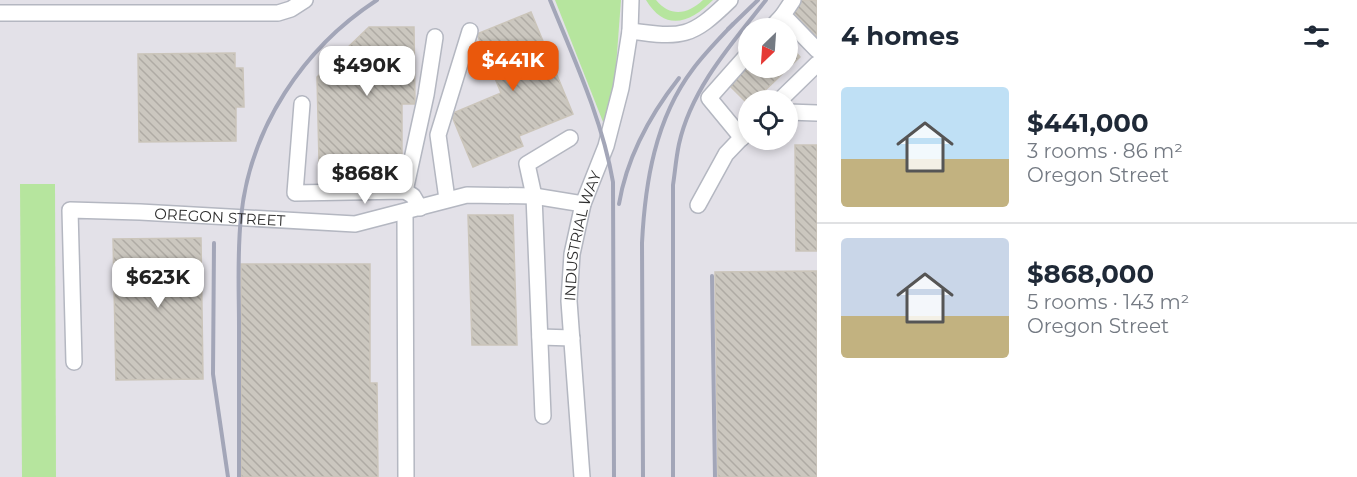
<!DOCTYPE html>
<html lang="en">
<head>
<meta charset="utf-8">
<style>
	:root { --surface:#fff; --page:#f6f6f7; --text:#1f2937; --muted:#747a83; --line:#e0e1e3; --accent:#ea580c }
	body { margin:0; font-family:Montserrat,sans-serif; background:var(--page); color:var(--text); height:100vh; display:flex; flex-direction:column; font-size:22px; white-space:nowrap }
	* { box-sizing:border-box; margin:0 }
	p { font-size:20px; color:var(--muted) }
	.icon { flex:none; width:33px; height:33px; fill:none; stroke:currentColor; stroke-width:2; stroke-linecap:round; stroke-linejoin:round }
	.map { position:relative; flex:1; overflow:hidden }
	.panel { display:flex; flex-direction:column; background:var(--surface); width:540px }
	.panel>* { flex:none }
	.needle { width:39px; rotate:205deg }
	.buttons { position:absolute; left:738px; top:18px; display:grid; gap:12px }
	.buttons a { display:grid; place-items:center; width:60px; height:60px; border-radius:50%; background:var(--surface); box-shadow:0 3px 9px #0003; font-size:30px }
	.price { position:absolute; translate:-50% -51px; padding:0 14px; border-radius:12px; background:#fff; color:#222; font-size:20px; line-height:39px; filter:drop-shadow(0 2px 3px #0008) }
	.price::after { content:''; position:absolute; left:50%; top:36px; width:18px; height:14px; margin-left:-9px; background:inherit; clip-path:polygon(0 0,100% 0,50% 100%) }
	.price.active { background:var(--accent); color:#fff }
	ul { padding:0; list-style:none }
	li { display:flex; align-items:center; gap:18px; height:150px; padding:0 24px }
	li+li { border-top:2px solid var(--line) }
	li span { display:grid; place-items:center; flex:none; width:168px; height:120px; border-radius:6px; color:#555 }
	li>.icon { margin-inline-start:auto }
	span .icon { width:72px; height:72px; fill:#fffc; stroke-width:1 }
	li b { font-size:26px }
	h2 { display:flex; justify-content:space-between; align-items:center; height:72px; padding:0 24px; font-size:26px }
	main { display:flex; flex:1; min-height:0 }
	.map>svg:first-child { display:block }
</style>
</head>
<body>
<main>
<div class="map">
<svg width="817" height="477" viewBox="0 0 817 477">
	<defs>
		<pattern id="building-back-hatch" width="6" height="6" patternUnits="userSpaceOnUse" patternTransform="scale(1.5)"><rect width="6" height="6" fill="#cbc7bf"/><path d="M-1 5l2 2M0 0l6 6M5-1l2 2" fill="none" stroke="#afaba4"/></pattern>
	</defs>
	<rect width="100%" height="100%" fill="#efe9e1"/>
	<!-- industrial -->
	<path fill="#e3e1e8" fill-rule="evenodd" d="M 0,0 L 817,0 L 817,477 L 0,477 ZM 748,28 L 788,28 L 788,68 L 748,68 ZM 748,100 L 788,100 L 788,140 L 748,140 Z"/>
	<!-- grass -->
	<g fill="#b6e59e">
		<path d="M 555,0 L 621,0 L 615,80 L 605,127 Z"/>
		<path d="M 646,0 L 656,0 C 671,18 688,14 703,0 L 713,0 C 691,22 666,33 646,0 Z"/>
		<path d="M 20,184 L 55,184 L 56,477 L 22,477 Z"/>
	</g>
	<!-- building -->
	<g fill="url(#building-back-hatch)" stroke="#cbc5ba" stroke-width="1.5">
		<path d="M 801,0 L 817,0 L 817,41 L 789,12 Z"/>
		<path d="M 531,12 L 573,114 L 519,136 L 523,146 L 473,167 L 451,114 L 501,93 L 477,34 Z"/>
		<path d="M 369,27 L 414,27 L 415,104 L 402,104 L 402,160 L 319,161 L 317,77 Z"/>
		<path d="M 788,43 L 800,57 L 755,100 L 748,100 L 748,104 L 728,84 L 748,64 L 748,68 L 788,68 Z"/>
		<path d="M 235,53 L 235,68 L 243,68 L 244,107 L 236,107 L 236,141 L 139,142 L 138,54 Z"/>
		<path d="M 795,145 L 817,145 L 817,251 L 796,251 Z"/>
		<path d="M 468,215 L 513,215 L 517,345 L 472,345 Z"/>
		<path d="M 201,238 L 203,379 L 116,380 L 113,239 Z"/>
		<path d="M 241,264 L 370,264 L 370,383 L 377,383 L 378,477 L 241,477 Z"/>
		<path d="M 817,271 L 817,477 L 718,477 L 715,272 Z"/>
	</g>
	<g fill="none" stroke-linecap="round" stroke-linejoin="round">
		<!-- minor casing -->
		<g stroke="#b4b7c1" stroke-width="18">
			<g id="minor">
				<path d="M 793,0 L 783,15 L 817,50"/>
				<path d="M 0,13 L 278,13 L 291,9 L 305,0"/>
				<path d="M 771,28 L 783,15"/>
				<path d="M 630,31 C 683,38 691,38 730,0"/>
				<path d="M 780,100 L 817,64"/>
				<path d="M 302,104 L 295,193 L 405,191 L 413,196 L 420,208"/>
				<path d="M 788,112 L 817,113"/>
				<path d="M 742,138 L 709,98 L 748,54"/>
				<path d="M 405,191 L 426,95 L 435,37"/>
				<path d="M 447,199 L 438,135 L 470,31"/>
				<path d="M 698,205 L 726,154 L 748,131"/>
				<path d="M 405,212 L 406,477"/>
				<path d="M 540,337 L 572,338"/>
				<path id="s1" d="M 74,362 L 70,210 L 140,212 L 355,224 L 467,195 L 534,196 L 583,204"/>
				<path d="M 543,416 L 534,196 L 527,164 L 570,138"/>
				<path id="s2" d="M 582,477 L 569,301 L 572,254 L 583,204 L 606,146 L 621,88 L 630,31 L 631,0"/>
			</g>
		</g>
		<!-- minor -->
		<use href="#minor" stroke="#fff" stroke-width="15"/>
		<!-- rail -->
		<g stroke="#a3a6b8" stroke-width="4">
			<path d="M 550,0 C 574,59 602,119 613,182 L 614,477"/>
			<path d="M 728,29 L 758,0"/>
			<path d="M 619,204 C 627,156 650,115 679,78"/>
			<path d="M 214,243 L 213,374 L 228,477"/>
			<path d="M 712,276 L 715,477"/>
			<path d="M 239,477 C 239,427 239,377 239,326 C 239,290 237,253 241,217 C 250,128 303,48 377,0"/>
			<path d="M 643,477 L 642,243 C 645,183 655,119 693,69 C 705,53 719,39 733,24"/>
			<path d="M 673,477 L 673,185 C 675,172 676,158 679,144 C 691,89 732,43 766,0"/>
		</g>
	</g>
	<g text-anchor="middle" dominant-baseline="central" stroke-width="6" stroke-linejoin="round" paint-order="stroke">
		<!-- street labels -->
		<g font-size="15" fill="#2e2e2e" stroke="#fff">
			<text stroke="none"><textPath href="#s1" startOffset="302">OREGON STREET</textPath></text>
			<text stroke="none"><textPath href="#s2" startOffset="243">INDUSTRIAL WAY</textPath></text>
		</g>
	</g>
</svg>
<div class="buttons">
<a><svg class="needle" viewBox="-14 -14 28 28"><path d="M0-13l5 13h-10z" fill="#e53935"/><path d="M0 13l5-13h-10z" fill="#747a83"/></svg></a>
<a><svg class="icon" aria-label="locate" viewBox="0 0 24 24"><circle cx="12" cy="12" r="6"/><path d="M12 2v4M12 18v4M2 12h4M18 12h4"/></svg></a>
</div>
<b class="price active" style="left:513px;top:92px">$441K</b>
<b class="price" style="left:367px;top:97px">$490K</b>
<b class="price" style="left:365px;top:205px">$868K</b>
<b class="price" style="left:158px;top:309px">$623K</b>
</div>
<section class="panel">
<h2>4 homes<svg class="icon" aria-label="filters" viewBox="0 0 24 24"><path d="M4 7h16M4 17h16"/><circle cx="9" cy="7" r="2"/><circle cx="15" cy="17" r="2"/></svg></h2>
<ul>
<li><span style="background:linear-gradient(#bfe0f5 60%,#c2b280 0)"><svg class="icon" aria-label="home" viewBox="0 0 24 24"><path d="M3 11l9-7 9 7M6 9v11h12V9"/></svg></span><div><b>$441,000</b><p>3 rooms · 86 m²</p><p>Oregon Street</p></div></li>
<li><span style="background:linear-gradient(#c9d6e8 65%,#c2b280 0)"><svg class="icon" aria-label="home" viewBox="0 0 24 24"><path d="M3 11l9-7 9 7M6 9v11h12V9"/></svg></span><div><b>$868,000</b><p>5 rooms · 143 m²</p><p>Oregon Street</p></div></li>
</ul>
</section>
</main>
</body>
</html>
